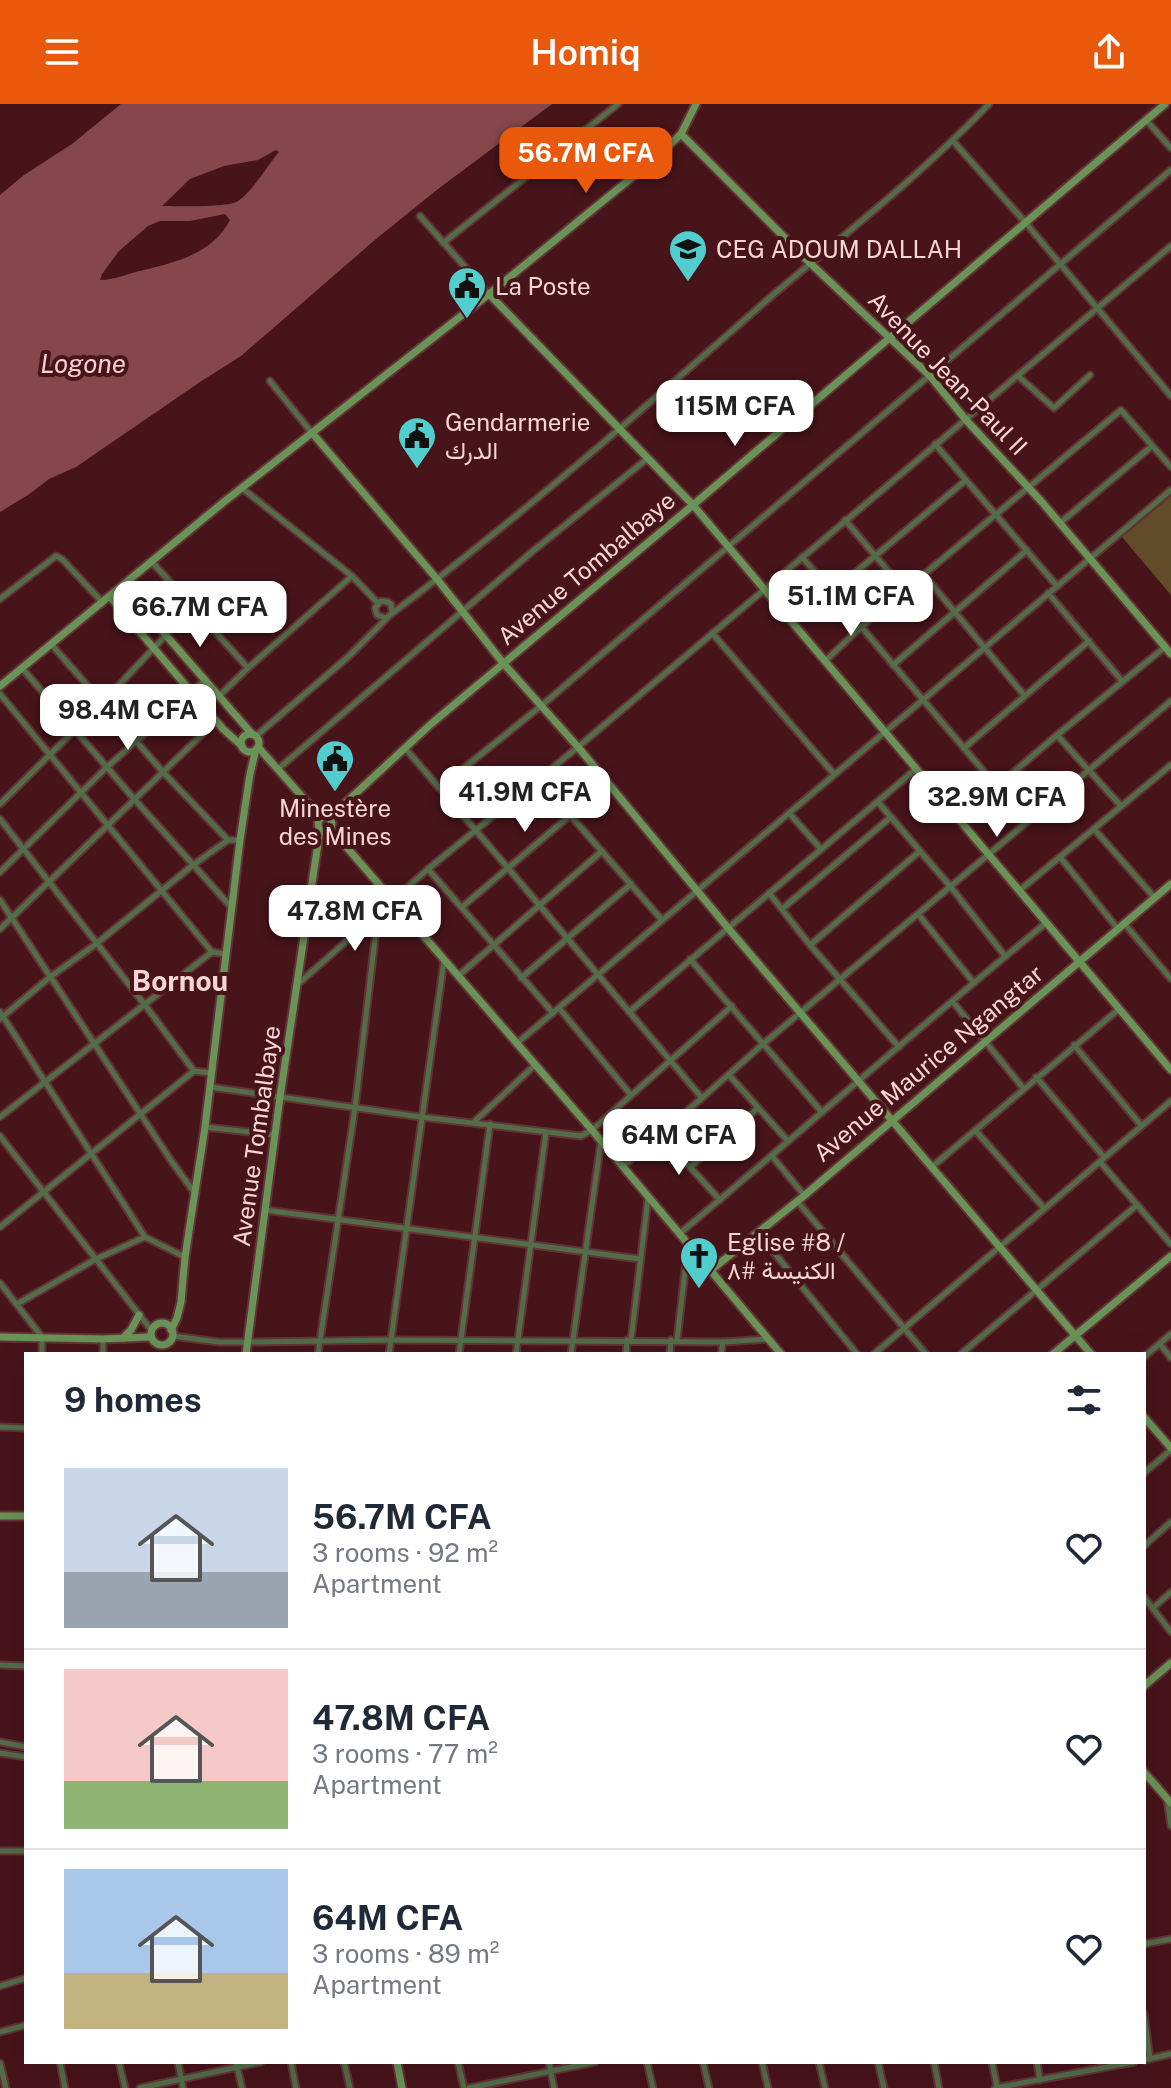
<!DOCTYPE html>
<html lang="en">
<head>
<meta charset="utf-8">
<style>
	:root { --surface:#fff; --page:#f2f2f3; --text:#1f2937; --muted:#747a83; --line:#e0e1e3; --accent:#ea580c }
	body { margin:0; font-family:"Public Sans",Vazirmatn,sans-serif; background:var(--page); color:var(--text); height:100vh; display:flex; flex-direction:column; font-size:30px; white-space:nowrap }
	* { box-sizing:border-box; margin:0 }
	p { font-size:26px; color:var(--muted) }
	.icon { flex:none; width:44px; height:44px; fill:none; stroke:currentColor; stroke-width:2; stroke-linecap:round; stroke-linejoin:round }
	.map { position:relative; flex:1; overflow:hidden }
	.panel { position:absolute; left:24px; top:1248px; width:1122px; height:712px; display:flex; flex-direction:column; background:var(--surface); border-radius:0px; box-shadow:0 8px 32px #0002 }
	.panel>* { flex:none }
	.price { position:absolute; translate:-50% -68px; padding:0 18px; border-radius:16px; background:#fff; color:#222; font-size:26px; line-height:52px; filter:drop-shadow(0 2px 4px #0008) }
	.price::after { content:''; position:absolute; left:50%; top:48px; width:24px; height:18px; margin-left:-12px; background:inherit; clip-path:polygon(0 0,100% 0,50% 100%) }
	.price.on { background:var(--accent); color:#fff }
	ul { padding:0; list-style:none }
	li { display:flex; align-items:center; gap:24px; height:200px; padding:0 40px }
	li+li { border-top:2px solid var(--line) }
	li span { display:grid; place-items:center; flex:none; width:224px; height:160px; border-radius:0px; color:#555 }
	li>.icon { margin-inline-start:auto }
	span .icon { width:96px; height:96px; fill:#fffc; stroke-width:1 }
	li b { font-size:34px }
	h2 { display:flex; justify-content:space-between; align-items:center; height:96px; padding:0 40px; font-size:34px }
	header { display:flex; justify-content:space-between; align-items:center; height:104px; padding:0 40px; background:var(--accent); color:#fff; font-size:36px; font-weight:600 }
	.map>svg:first-child { display:block }
</style>
</head>
<body>
<header><svg class="icon" aria-label="menu" viewBox="0 0 24 24"><path d="M4 6h16M4 12h16M4 18h16"/></svg>Homiq<svg class="icon" aria-label="share" viewBox="0 0 24 24"><path d="M12 15V3M7 8l5-5 5 5M5 13v7h14v-7"/></svg></header>
<div class="map">
<svg width="1171" height="1984" viewBox="0 0 1171 1984">
	<rect width="100%" height="100%" fill="#47141a"/>
	<!-- green -->
	<path fill="#624b28" d="M 1171,392 L 1171,491 L 1122,433 Z"/>
	<!-- water -->
	<path fill="#85474c" fill-rule="evenodd" d="M 121,0 L 552,0 L 438,85 L 376,135 L 241,252 L 200,278 L 76,363 L 49,375 L 28,391 L 0,408 L 0,91 L 24,71 L 72,40 ZM 276,46 L 279,48 C 267,62 253,87 238,97 C 228,104 175,102 162,102 L 190,75 L 224,62 L 258,56 ZM 225,110 L 230,116 C 213,149 177,158 144,166 C 129,169 115,176 100,176 L 102,170 L 119,147 L 148,122 L 160,117 L 190,117 Z"/>
	<g fill="none" stroke-linecap="round" stroke-linejoin="round">
		<!-- street casing -->
		<g stroke="#633338" stroke-width="9">
			<g id="street">
				<path d="M 1146,16 L 1171,44"/>
				<path d="M 953,37 L 1025,118 L 1171,292"/>
				<path d="M 420,112 L 489,190"/>
				<path d="M 443,139 L 618,0"/>
				<path d="M 1018,272 L 1054,304 L 1090,271"/>
				<path d="M 270,277 L 312,329"/>
				<path d="M 935,340 L 1057,482"/>
				<path d="M 242,384 L 352,472 L 378,499"/>
				<path d="M 845,416 L 905,487"/>
				<path d="M 1060,419 L 1152,342"/>
				<path d="M 802,453 L 997,683"/>
				<path d="M 152,458 L 248,564"/>
				<path d="M 924,471 L 1024,591"/>
				<path d="M 832,488 L 966,376"/>
				<path d="M 1048,489 L 1122,577"/>
				<path d="M 0,495 L 56,452 L 62,455 L 103,499"/>
				<path d="M 392,508 L 391,500 L 388,498 L 381,497 L 375,504 L 377,511 L 386,514 C 518,415 643,305 767,196 C 842,132 921,71 989,0"/>
				<path d="M 712,529 L 834,670"/>
				<path d="M 51,540 L 163,668 L 228,736"/>
				<path d="M 825,557 L 861,523 L 1121,306 L 1171,363"/>
				<path d="M 893,561 L 1027,446"/>
				<path d="M 22,564 L 135,696 L 232,804"/>
				<path d="M 0,590 L 212,848"/>
				<path d="M 219,592 L 248,564 L 352,472"/>
				<path d="M 1057,631 L 1121,702"/>
				<path d="M 256,632 L 348,553 L 386,515"/>
				<path d="M 405,644 L 508,764 L 702,994 L 622,1063"/>
				<path d="M 964,644 L 1089,537"/>
				<path d="M 278,665 L 533,447 L 648,354"/>
				<path d="M 439,684 L 541,602 L 1171,66"/>
				<path d="M 878,698 L 950,782 L 1005,852"/>
				<path d="M 0,700 L 102,599 L 166,531"/>
				<path d="M 789,709 L 821,745"/>
				<path d="M 570,711 L 662,816"/>
				<path d="M 0,715 L 145,901 L 194,967 L 211,969"/>
				<path d="M 959,715 L 1057,631 L 1165,543"/>
				<path d="M 1094,725 L 1155,794"/>
				<path d="M 1060,753 L 1118,825"/>
				<path d="M 428,765 L 553,909"/>
				<path d="M 0,768 L 107,663 L 206,575"/>
				<path d="M 1020,786 L 1171,661"/>
				<path d="M 769,789 L 810,841 L 899,943"/>
				<path d="M 0,796 L 172,1058 L 194,1088"/>
				<path d="M 462,803 L 607,680"/>
				<path d="M 782,805 L 891,713"/>
				<path d="M 918,810 L 974,879"/>
				<path d="M 1124,819 L 1171,875"/>
				<path d="M 0,825 L 216,617"/>
				<path d="M 810,841 L 920,747"/>
				<path d="M 690,855 L 821,1007"/>
				<path d="M 458,872 L 602,747"/>
				<path d="M 521,874 L 631,780"/>
				<path d="M 298,880 L 428,765 L 578,643 L 1171,142"/>
				<path d="M 953,898 L 1024,985"/>
				<path d="M 559,904 L 631,991"/>
				<path d="M 0,908 L 145,1133 L 185,1153"/>
				<path d="M 629,908 L 916,665"/>
				<path d="M 0,915 L 50,873 L 96,840 L 193,761 L 228,736 L 240,736"/>
				<path d="M 516,940 L 1171,386"/>
				<path d="M 1074,941 L 1141,1021"/>
				<path d="M 729,971 L 788,1037"/>
				<path d="M 1036,973 L 1104,1053"/>
				<path d="M 210,983 L 421,1013 L 581,1032 L 592,1026 L 732,902"/>
				<path d="M 702,994 L 763,940 L 1171,597"/>
				<path d="M 0,1013 L 212,848 L 226,850"/>
				<path d="M 474,1018 L 535,961"/>
				<path d="M 205,1023 L 275,1031"/>
				<path d="M 975,1026 L 1044,1104"/>
				<path d="M 660,1030 L 720,1096"/>
				<path d="M 0,1032 L 152,1227"/>
				<path d="M 772,1052 L 804,1091"/>
				<path d="M 1100,1058 L 1171,1140"/>
				<path d="M 933,1062 L 1119,905"/>
				<path d="M 690,1063 L 758,1004"/>
				<path d="M 797,1097 L 926,1250"/>
				<path d="M 265,1106 L 640,1155"/>
				<path d="M 0,1123 L 194,967"/>
				<path d="M 758,1129 L 857,1250"/>
				<path d="M 679,1130 C 802,1027 922,920 1046,819"/>
				<path d="M 0,1179 L 42,1233 L 42,1250"/>
				<path d="M 17,1200 L 96,1155 L 145,1133"/>
				<path d="M 172,1232 L 219,1238 L 248,1238 L 391,1236 L 723,1238 L 769,1235"/>
				<path d="M 103,1235 L 103,1250"/>
				<path d="M 631,1236 L 648,1094"/>
				<path d="M 677,1236 L 688,1141"/>
				<path d="M 1160,1240 L 1171,1254"/>
				<path d="M 318,1250 L 355,1004 L 378,810"/>
				<path d="M 389,1250 L 444,857"/>
				<path d="M 459,1250 L 490,1020"/>
				<path d="M 516,1250 L 546,1028"/>
				<path d="M 571,1250 L 601,1037"/>
				<path d="M 626,1250 L 627,1236"/>
				<path d="M 670,1250 L 671,1236"/>
				<path d="M 721,1250 L 723,1238"/>
				<path d="M 874,1250 L 1171,997"/>
				<path d="M 961,1250 L 1137,1101"/>
				<path d="M 1144,1253 L 1171,1230"/>
				<path d="M 0,1323 L 26,1324"/>
				<path d="M 1144,1369 L 1171,1346"/>
				<path d="M 1144,1442 L 1171,1418"/>
				<path d="M 1144,1493 L 1171,1528"/>
				<path d="M 1153,1504 L 1171,1488"/>
				<path d="M 0,1561 L 26,1562"/>
				<path d="M 0,1638 L 26,1643"/>
				<path d="M 0,1649 L 26,1653"/>
				<path d="M 1167,1695 L 1171,1722"/>
				<path d="M 0,1747 L 26,1747"/>
				<path d="M 1144,1840 L 1171,1835"/>
				<path d="M 0,1882 L 26,1874"/>
				<path d="M 1144,1910 L 1150,1955"/>
				<path d="M 0,1928 L 26,1921"/>
				<path d="M 1144,1956 L 1171,1950"/>
				<path d="M 60,1958 L 65,1984"/>
				<path d="M 119,1958 L 125,1984"/>
				<path d="M 178,1958 L 183,1984"/>
				<path d="M 236,1958 L 242,1984"/>
				<path d="M 291,1958 L 296,1984"/>
				<path d="M 344,1958 L 350,1984"/>
				<path d="M 458,1958 L 464,1984"/>
				<path d="M 549,1958 L 554,1984"/>
				<path d="M 647,1958 L 653,1984"/>
				<path d="M 703,1958 L 709,1984"/>
				<path d="M 762,1958 L 768,1984"/>
				<path d="M 819,1958 L 825,1984"/>
				<path d="M 878,1958 L 884,1984"/>
				<path d="M 934,1958 L 939,1984"/>
				<path d="M 992,1958 L 997,1983"/>
				<path d="M 1037,1958 L 1040,1976"/>
				<path d="M 0,1959 L 6,1984"/>
				<path d="M 140,1984 L 261,1958"/>
				<path d="M 469,1984 L 595,1958"/>
				<path d="M 995,1984 L 1134,1958"/>
			</g>
		</g>
		<!-- secondary casing -->
		<g stroke="#633338" stroke-width="11">
			<g id="secondary">
				<path d="M 681,30 L 810,159 L 930,272 L 966,316 L 1041,397 L 1171,550"/>
				<path d="M 489,190 L 693,401 L 1171,966"/>
				<path d="M 313,330 L 437,475 L 503,559 L 578,643 L 728,824 L 1091,1250"/>
				<path d="M 123,482 L 252,630"/>
				<path d="M 110,493 L 223,625 L 242,642"/>
				<path d="M 0,582 L 225,397 L 489,190 L 657,53 L 681,30 L 696,0"/>
				<circle cx="250" cy="639" r="9"/>
				<path d="M 258,643 L 321,714"/>
				<circle cx="325" cy="720" r="7"/>
				<path d="M 329,714 L 431,620 L 693,401 L 1165,0"/>
				<path d="M 330,724 L 592,1026 L 781,1250"/>
				<path d="M 710,1167 L 805,1091 L 1171,780"/>
				<circle cx="162" cy="1230" r="11"/>
				<path d="M 171,1226 L 177,1214 L 181,1198 L 185,1153 L 205,1023 L 240,736 L 250,670 L 256,645"/>
				<path d="M 0,1233 L 103,1235 L 151,1233"/>
				<path d="M 123,1234 L 131,1226 L 139,1211"/>
				<path d="M 246,1250 L 280,993 L 320,726"/>
				<path d="M 1053,1250 L 1171,1152"/>
				<path d="M 1144,1313 L 1171,1344"/>
				<path d="M 0,1412 L 26,1412"/>
				<path d="M 1144,1582 L 1171,1559"/>
				<path d="M 1144,1668 L 1171,1699"/>
				<path d="M 397,1958 L 402,1984"/>
			</g>
		</g>
		<!-- street -->
		<use href="#street" stroke="#536d48" stroke-width="5"/>
		<!-- secondary -->
		<use href="#secondary" stroke="#6a9357" stroke-width="7"/>
	</g>
	<!-- icons -->
	<defs>
		<g id="university-pin" transform="scale(2)"><path d="M0 17L-7.5 6A9.5 9.5 0 1 1 7.5 6Z" fill="#52cdce" stroke="#47141a"/><path d="M0-5L7-2L0 1L-7-2ZM-4 1L0 2.5L4 1V4Q0 6-4 4Z" fill="#111"/></g>
		<g id="civic-pin" transform="scale(2)"><path d="M0 17L-7.5 6A9.5 9.5 0 1 1 7.5 6Z" fill="#52cdce" stroke="#47141a"/><path d="M-.6-6.5H3V-4.5H.6V-3L4-1V1h2V6H-6V1h2V-1L-.6-3ZM-1.2 2.5V6h2.4V2.5Z" fill="#111"/></g>
		<g id="church-pin" transform="scale(2)"><path d="M0 17L-7.5 6A9.5 9.5 0 1 1 7.5 6Z" fill="#52cdce" stroke="#47141a"/><path d="M-1.2-6h2.4v3.5h3.3v2.4h-3.3V6h-2.4V-.1h-3.3v-2.4h3.3Z" fill="#111"/></g>
	</defs>
	<g fill-rule="evenodd">
		<use href="#university-pin" x="688" y="145"/>
		<use href="#civic-pin" x="467" y="182"/>
		<use href="#civic-pin" x="417" y="332"/>
		<use href="#civic-pin" x="335" y="655"/>
		<use href="#church-pin" x="699" y="1152"/>
	</g>
	<g text-anchor="middle" dominant-baseline="central" stroke-width="8" stroke-linejoin="round" paint-order="stroke">
		<!-- poi labels -->
		<g font-size="24" fill="#f8d6d6" stroke="#47141a" text-anchor="start">
			<text x="716" y="145">CEG ADOUM DALLAH</text>
			<text x="495" y="182">La Poste</text>
			<text x="445" y="318">Gendarmerie<tspan x="445" dy="28">الدرك</tspan></text>
			<text x="335" y="704" text-anchor="middle">Minestère<tspan x="335" dy="28">des Mines</tspan></text>
			<text x="727" y="1138">Eglise #8 /<tspan x="727" dy="28">الكنيسة #٨</tspan></text>
		</g>
		<!-- street labels -->
		<g font-size="24" fill="#f8d6d6" stroke="#47141a">
			<text transform="translate(948 269) rotate(46)">Avenue Jean-Paul II</text>
			<text transform="translate(586 464) rotate(-40)">Avenue Tombalbaye</text>
			<text transform="translate(928 959) rotate(-40)">Avenue Maurice Ngangtar</text>
			<text transform="translate(256 1032) rotate(-82)">Avenue Tombalbaye</text>
		</g>
		<!-- water labels -->
		<g font-size="26" font-style="italic" fill="#f7cfd0" stroke="#47141a">
			<text x="83" y="259">Logone</text>
		</g>
		<!-- quarter labels -->
		<g font-size="28" font-weight="bold" fill="#f8d6d6" stroke="#47141a">
			<text x="180" y="876">Bornou</text>
		</g>
	</g>
</svg>
<b class="price on" style="left:586px;top:91px">56.7M CFA</b>
<b class="price" style="left:735px;top:344px">115M CFA</b>
<b class="price" style="left:851px;top:534px">51.1M CFA</b>
<b class="price" style="left:200px;top:545px">66.7M CFA</b>
<b class="price" style="left:128px;top:648px">98.4M CFA</b>
<b class="price" style="left:525px;top:730px">41.9M CFA</b>
<b class="price" style="left:997px;top:735px">32.9M CFA</b>
<b class="price" style="left:355px;top:849px">47.8M CFA</b>
<b class="price" style="left:679px;top:1073px">64M CFA</b>
<section class="panel">
<h2>9 homes<svg class="icon" aria-label="filters" viewBox="0 0 24 24"><path d="M4 7h16M4 17h16"/><circle cx="9" cy="7" r="2"/><circle cx="15" cy="17" r="2"/></svg></h2>
<ul>
<li><span style="background:linear-gradient(#c9d6e8 65%,#9aa5b1 0)"><svg class="icon" aria-label="home" viewBox="0 0 24 24"><path d="M3 11l9-7 9 7M6 9v11h12V9"/></svg></span><div><b>56.7M CFA</b><p>3 rooms · 92 m²</p><p>Apartment</p></div><svg class="icon" aria-label="heart" viewBox="0 0 24 24"><path d="M12 20l-8-8c-3-5 5-10 8-4 3-6 11-1 8 4z"/></svg></li>
<li><span style="background:linear-gradient(#f6c9c9 70%,#8fb573 0)"><svg class="icon" aria-label="home" viewBox="0 0 24 24"><path d="M3 11l9-7 9 7M6 9v11h12V9"/></svg></span><div><b>47.8M CFA</b><p>3 rooms · 77 m²</p><p>Apartment</p></div><svg class="icon" aria-label="heart" viewBox="0 0 24 24"><path d="M12 20l-8-8c-3-5 5-10 8-4 3-6 11-1 8 4z"/></svg></li>
<li><span style="background:linear-gradient(#a9c7e8 65%,#c2b280 0)"><svg class="icon" aria-label="home" viewBox="0 0 24 24"><path d="M3 11l9-7 9 7M6 9v11h12V9"/></svg></span><div><b>64M CFA</b><p>3 rooms · 89 m²</p><p>Apartment</p></div><svg class="icon" aria-label="heart" viewBox="0 0 24 24"><path d="M12 20l-8-8c-3-5 5-10 8-4 3-6 11-1 8 4z"/></svg></li>
</ul>
</section>
</div>
</body>
</html>
